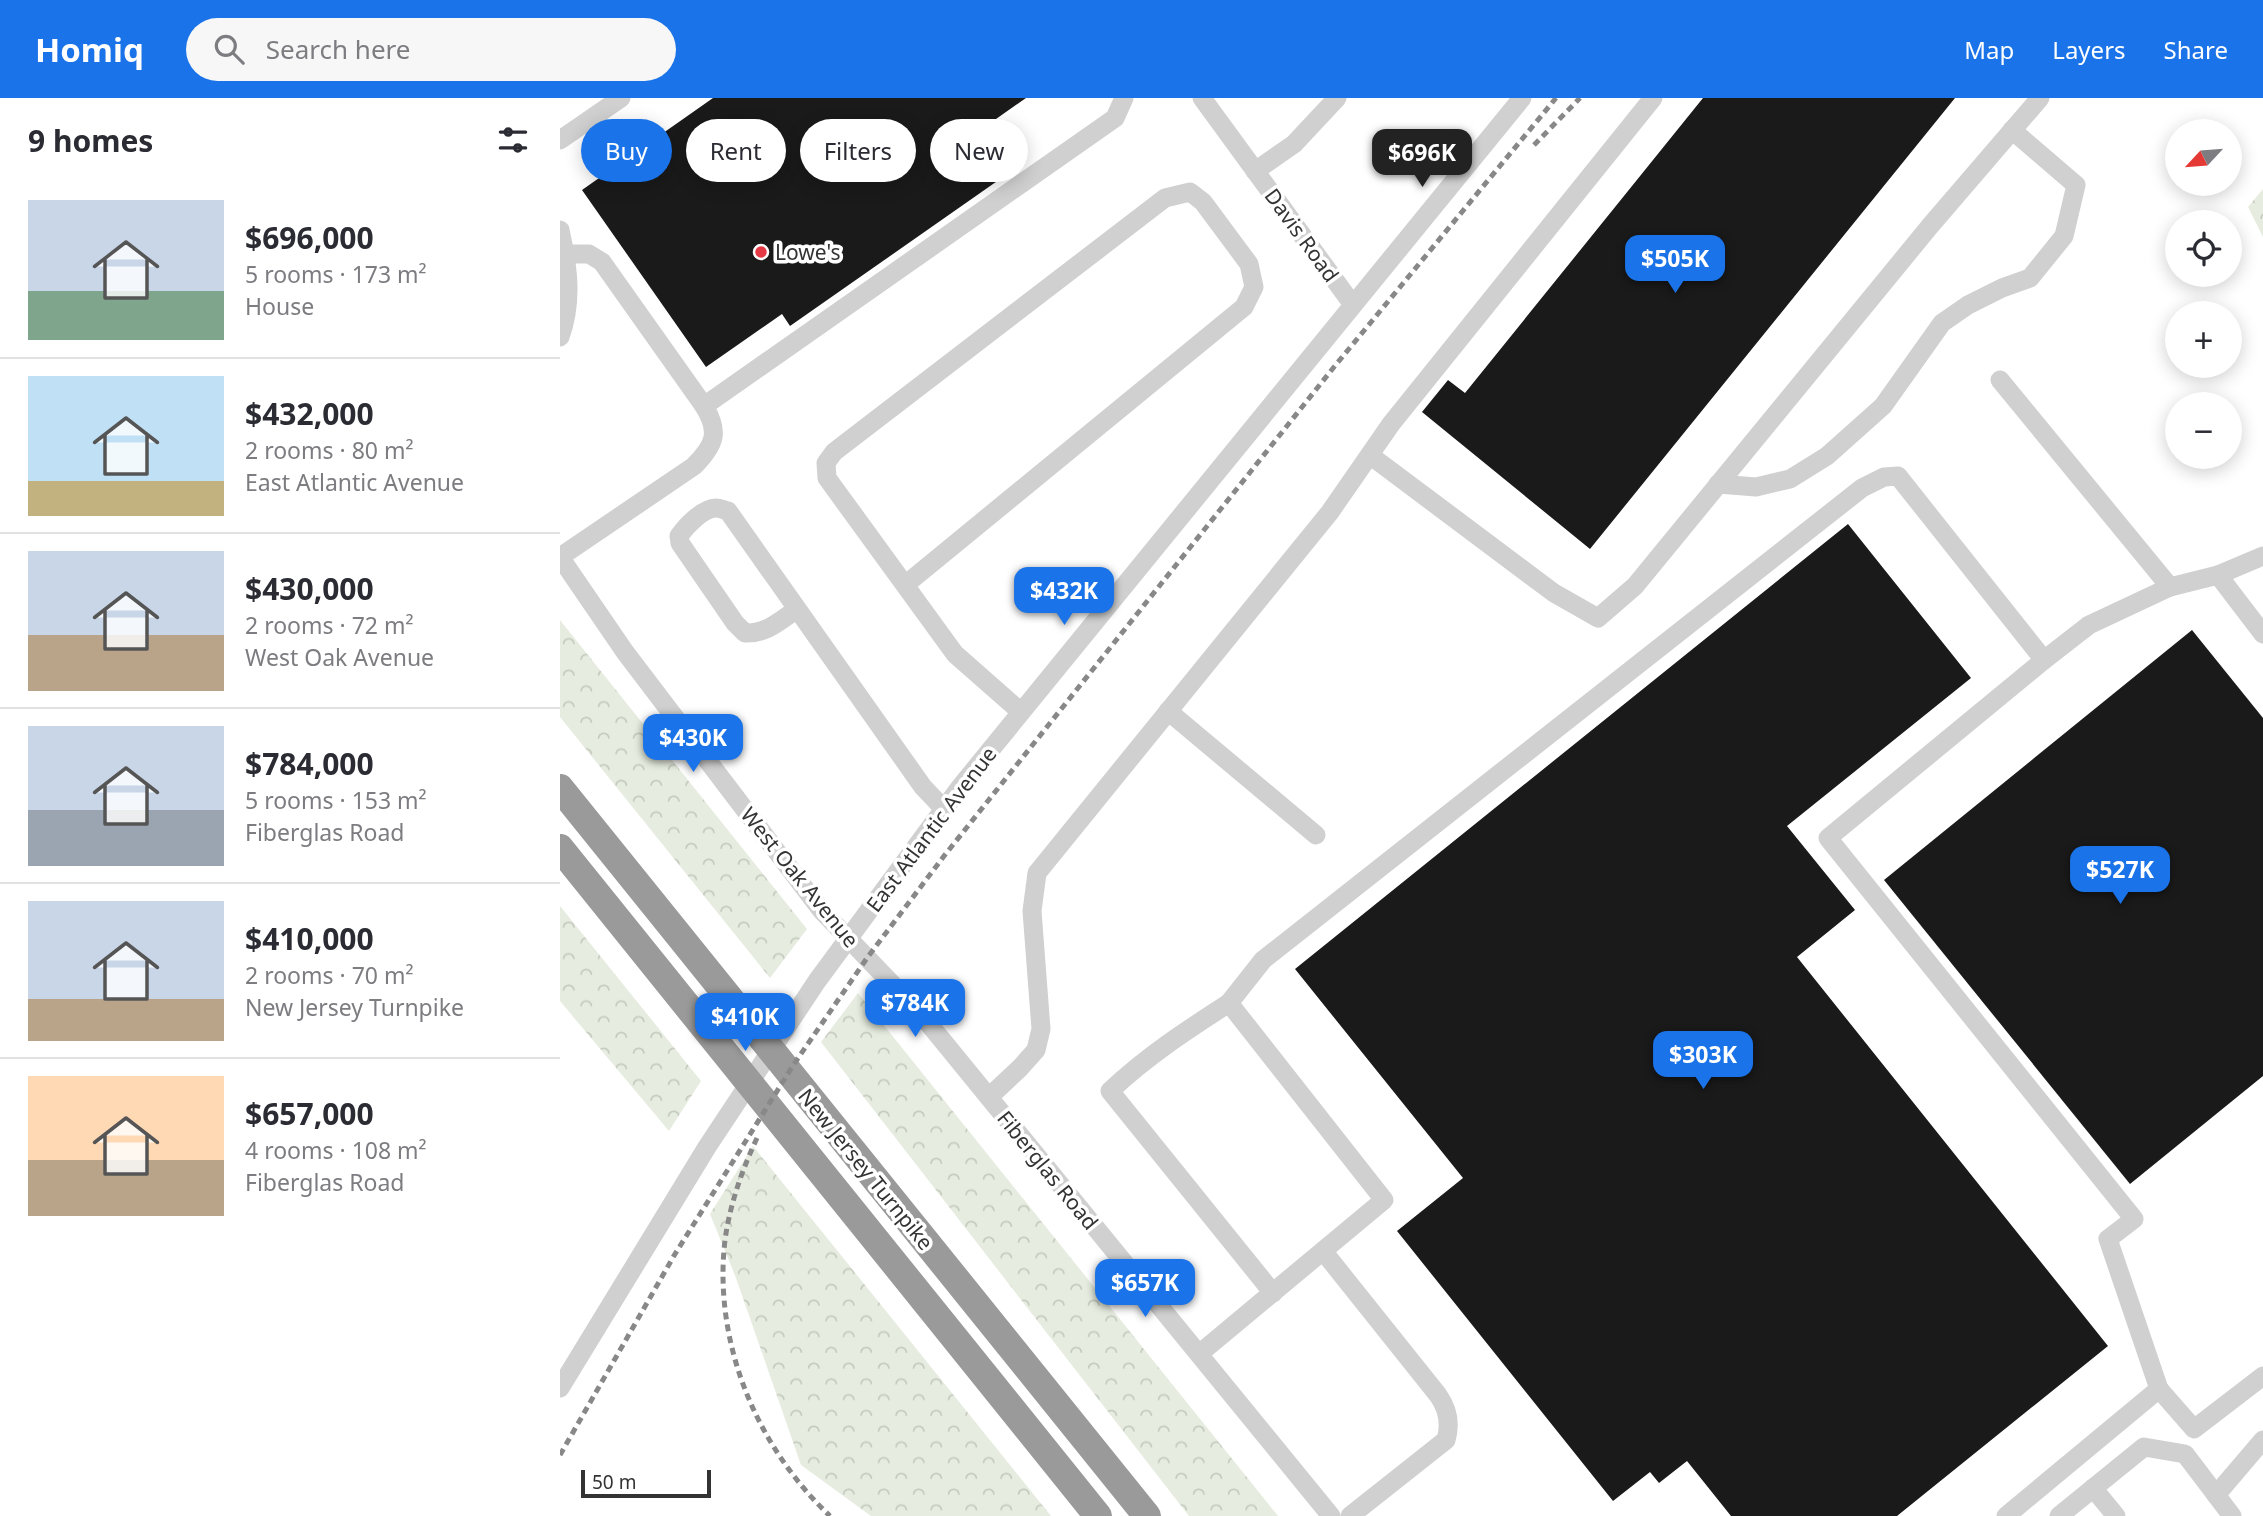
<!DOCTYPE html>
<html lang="en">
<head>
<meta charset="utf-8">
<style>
	:root { --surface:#fff; --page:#f7f7f7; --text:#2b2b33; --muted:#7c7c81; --line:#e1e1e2; --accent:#1a73e8 }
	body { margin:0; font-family:"Noto Sans",sans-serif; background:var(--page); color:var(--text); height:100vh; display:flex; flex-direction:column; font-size:26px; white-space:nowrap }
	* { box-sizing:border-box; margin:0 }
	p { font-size:23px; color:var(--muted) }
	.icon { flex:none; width:38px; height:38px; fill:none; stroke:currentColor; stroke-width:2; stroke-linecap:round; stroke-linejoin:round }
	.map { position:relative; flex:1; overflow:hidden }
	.details { display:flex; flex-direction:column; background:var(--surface); width:560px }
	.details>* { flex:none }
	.hud { position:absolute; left:21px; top:21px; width:665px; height:63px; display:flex; gap:14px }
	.needle { width:46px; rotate:244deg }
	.tools { position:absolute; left:1605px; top:21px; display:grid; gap:14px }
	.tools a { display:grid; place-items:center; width:77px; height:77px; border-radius:50%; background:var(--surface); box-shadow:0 4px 18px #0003; font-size:35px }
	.scale { position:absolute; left:21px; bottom:18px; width:130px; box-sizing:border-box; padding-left:7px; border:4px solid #333; border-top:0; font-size:19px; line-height:24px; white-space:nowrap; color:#333; -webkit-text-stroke:5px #fff; paint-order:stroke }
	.price { position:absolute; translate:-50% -60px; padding:0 16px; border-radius:14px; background:var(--accent); color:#fff; font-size:23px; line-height:46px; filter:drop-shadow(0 2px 4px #0008) }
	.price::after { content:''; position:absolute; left:50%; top:42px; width:21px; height:16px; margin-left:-10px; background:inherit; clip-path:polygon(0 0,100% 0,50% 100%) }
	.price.active { background:#222; color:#fff }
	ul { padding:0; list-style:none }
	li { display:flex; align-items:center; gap:21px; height:175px; padding:0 28px }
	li+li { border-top:2px solid var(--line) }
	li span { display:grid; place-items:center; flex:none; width:196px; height:140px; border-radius:0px; color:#555 }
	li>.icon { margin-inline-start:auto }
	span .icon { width:84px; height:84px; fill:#fffc; stroke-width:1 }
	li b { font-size:30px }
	h2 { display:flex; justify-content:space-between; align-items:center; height:84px; padding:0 28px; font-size:30px }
	.pill { padding:0 24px; border-radius:32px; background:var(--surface); box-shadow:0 4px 18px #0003; font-size:24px; line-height:63px }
	.pill.active { background:var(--accent); color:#fff }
	header { display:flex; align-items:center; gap:42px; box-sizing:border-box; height:98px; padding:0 35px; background:var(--accent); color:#fff }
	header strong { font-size:33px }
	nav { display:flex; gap:38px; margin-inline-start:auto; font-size:24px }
	.search { width:490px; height:63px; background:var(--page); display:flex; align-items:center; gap:18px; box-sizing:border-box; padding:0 24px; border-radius:38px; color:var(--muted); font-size:26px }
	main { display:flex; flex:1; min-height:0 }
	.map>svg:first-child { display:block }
</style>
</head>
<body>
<header>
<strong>Homiq</strong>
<div class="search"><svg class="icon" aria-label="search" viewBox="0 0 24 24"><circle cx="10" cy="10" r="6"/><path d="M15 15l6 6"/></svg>Search here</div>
<nav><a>Map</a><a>Layers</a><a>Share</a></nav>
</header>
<main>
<section class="details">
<h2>9 homes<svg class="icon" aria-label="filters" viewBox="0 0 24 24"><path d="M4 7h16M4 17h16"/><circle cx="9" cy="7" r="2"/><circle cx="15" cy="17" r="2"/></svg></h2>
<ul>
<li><span style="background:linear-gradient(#c9d6e8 65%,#7fa58c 0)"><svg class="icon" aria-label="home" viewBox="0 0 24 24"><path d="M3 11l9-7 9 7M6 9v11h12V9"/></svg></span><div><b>$696,000</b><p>5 rooms · 173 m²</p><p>House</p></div></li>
<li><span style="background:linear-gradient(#bfe0f5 75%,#c2b280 0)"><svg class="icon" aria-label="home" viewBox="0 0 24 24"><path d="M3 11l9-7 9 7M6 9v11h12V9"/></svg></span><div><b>$432,000</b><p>2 rooms · 80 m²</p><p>East Atlantic Avenue</p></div></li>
<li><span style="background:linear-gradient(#c9d6e8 60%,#b9a48a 0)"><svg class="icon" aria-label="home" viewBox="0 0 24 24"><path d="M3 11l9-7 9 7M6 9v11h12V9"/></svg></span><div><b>$430,000</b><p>2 rooms · 72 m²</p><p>West Oak Avenue</p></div></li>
<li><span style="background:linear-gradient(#c9d6e8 60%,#9aa5b1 0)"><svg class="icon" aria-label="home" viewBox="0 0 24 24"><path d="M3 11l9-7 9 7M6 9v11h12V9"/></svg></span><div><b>$784,000</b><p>5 rooms · 153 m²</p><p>Fiberglas Road</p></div></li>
<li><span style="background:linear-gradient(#c9d6e8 70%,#b9a48a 0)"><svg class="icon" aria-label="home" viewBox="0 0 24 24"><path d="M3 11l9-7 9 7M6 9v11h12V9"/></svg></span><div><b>$410,000</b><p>2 rooms · 70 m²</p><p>New Jersey Turnpike</p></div></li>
<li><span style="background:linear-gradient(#ffd9b3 60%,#b9a48a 0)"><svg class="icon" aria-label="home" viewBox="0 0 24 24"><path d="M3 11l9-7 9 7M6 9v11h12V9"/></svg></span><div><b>$657,000</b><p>4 rooms · 108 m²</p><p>Fiberglas Road</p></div></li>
</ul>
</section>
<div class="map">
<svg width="1703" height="1418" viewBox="0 0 1703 1418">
	<defs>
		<pattern id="forest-crowns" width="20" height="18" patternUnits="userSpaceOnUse" patternTransform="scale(1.75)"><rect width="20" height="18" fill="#e6ecdf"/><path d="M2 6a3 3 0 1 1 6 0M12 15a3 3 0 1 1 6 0" fill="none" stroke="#c6cbc0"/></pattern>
	</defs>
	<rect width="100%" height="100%" fill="#fff"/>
	<!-- forest -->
	<g fill="url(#forest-crowns)">
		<path d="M 1703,91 L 1703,139 L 1688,109 Z"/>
		<path d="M 0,522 L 247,831 L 210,880 L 0,619 Z"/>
		<path d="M 0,808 L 141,983 L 109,1033 L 0,903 Z"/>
		<path d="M 298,895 L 718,1418 L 629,1418 L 261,944 Z"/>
		<path d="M 193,1048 L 491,1418 L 311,1418 L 241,1367 L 176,1180 L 150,1116 Z"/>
	</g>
	<!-- building -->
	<g fill="#1a1a1a">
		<path d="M 153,0 L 466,0 L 436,21 L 466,63 L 230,228 L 222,216 L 146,269 L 22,92 Z"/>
		<path d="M 1143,0 L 1395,0 L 1030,451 L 862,314 L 888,282 L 905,295 Z"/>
		<path d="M 1288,426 L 1411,580 L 1227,728 L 1295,812 L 1237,859 L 1548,1248 L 1337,1418 L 1171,1418 L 1127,1363 L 1099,1385 L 1090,1374 L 1053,1403 L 837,1133 L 903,1080 L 735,871 Z"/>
		<path d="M 1632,532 L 1703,620 L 1703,978 L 1570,1086 L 1324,782 Z"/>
	</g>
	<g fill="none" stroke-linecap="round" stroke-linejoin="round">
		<!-- minor -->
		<g stroke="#d0d0d0" stroke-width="19">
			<path d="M 564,0 L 555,20 L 144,308 C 160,334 155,347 134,368 L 0,459 L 65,554 L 262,813 L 360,915 L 771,1418"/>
			<path d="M 642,0 L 793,207"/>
			<path d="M 0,42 L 61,0"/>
			<path d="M 695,73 L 734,46 L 777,0"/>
			<path d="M 0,132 C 8,168 13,203 0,239"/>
			<path d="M 5,156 L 29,156 L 42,164 L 144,308"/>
			<path d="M 1440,282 L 1610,489 L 1658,477 L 1703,536"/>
			<path d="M 811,358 L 994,495 L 1038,520 L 1075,488 L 1370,128 L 1480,0"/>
			<path d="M 1158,386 L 1196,389 L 1230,381 L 1267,358 L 1323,308 L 1382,225 L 1408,207 L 1442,190 L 1470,180 L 1504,138 L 1516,87 L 1452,32"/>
			<path d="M 1658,477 L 1703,458"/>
			<path d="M 345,487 L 684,209 L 694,189 L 689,166 L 643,104 L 630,94 L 605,100 L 274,354 L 266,365 L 267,380 L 395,556 L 461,614"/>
			<path d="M 237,511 C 220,523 206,536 185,535 L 175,525 L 120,445 L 119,438 C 126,428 143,410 156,410 C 160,410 164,412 168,413 L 363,689 L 384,711"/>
			<path d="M 1484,562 L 1268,740 L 1574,1121 L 1548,1141 L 1599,1291"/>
			<path d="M 608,613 L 756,737"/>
			<path d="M 669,905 C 627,932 587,958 550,993 L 713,1195"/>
			<path d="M 429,999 L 460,970 L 476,952 L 481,931 L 472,813 L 477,775 L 770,414 L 831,326 L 1093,0"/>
			<path d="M 763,1153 L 878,1297 C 888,1311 891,1325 886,1342 L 790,1418"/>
			<path d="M 639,1256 L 824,1102 L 669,905 L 703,862 L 1302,390 L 1324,379 L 1338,378 L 1484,562 L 1529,527 L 1610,489"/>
			<path d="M 0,1290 L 147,1049 L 257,883 L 401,688 L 962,0"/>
			<path d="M 1533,1390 L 1556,1418"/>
			<path d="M 1656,1397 L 1703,1342"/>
			<path d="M 1446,1418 L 1599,1291 L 1634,1331 L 1703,1278"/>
			<path d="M 1499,1418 L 1584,1349 L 1625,1356 L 1672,1418"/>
		</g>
		<!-- highway -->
		<g stroke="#9a9a9a" stroke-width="28">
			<path d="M 0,690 L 587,1418"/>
			<path d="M 0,750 L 538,1418"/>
		</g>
		<!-- rail -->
		<g stroke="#888" stroke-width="5" stroke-dasharray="7 5" stroke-linecap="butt">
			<path d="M 974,47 L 1020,0"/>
			<path d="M 197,1040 C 182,1072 170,1106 165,1142 C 153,1244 196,1348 270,1418"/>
			<path d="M 0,1357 L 115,1156 L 234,966 L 307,860 L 384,758 L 774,269 L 996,0"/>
		</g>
	</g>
	<!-- markers -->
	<circle fill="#e63946" stroke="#fff" stroke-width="2.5" cx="201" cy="154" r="7"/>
	<g text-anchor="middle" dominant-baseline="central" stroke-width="7" stroke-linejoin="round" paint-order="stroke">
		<!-- street labels -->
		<g font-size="21" fill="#333" stroke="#fff">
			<text transform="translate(742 137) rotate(54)">Davis Road</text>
			<text transform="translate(371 731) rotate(-53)">East Atlantic Avenue</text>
			<text transform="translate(240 779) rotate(51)">West Oak Avenue</text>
			<text transform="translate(306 1071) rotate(51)">New Jersey Turnpike</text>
			<text transform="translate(488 1072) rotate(51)">Fiberglas Road</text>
		</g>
		<!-- poi labels -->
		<g font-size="21" fill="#333" stroke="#fff" text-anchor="start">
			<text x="215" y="154">Lowe's</text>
		</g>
	</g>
</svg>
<div class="tools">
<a><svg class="needle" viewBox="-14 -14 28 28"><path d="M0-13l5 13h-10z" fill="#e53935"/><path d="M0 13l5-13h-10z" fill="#7c7c81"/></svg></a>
<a><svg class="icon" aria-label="locate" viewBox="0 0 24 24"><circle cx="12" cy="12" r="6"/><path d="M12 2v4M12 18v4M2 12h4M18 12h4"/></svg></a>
<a>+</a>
<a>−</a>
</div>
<div class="scale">50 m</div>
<b class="price active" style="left:862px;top:91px">$696K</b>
<b class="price" style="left:1115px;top:197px">$505K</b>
<b class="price" style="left:504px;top:529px">$432K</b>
<b class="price" style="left:133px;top:676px">$430K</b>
<b class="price" style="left:1560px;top:808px">$527K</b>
<b class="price" style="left:355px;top:941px">$784K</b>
<b class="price" style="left:185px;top:955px">$410K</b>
<b class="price" style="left:1143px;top:993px">$303K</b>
<b class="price" style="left:585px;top:1221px">$657K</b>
<div class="hud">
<a class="pill active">Buy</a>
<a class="pill">Rent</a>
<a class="pill">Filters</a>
<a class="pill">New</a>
</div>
</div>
</main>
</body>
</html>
